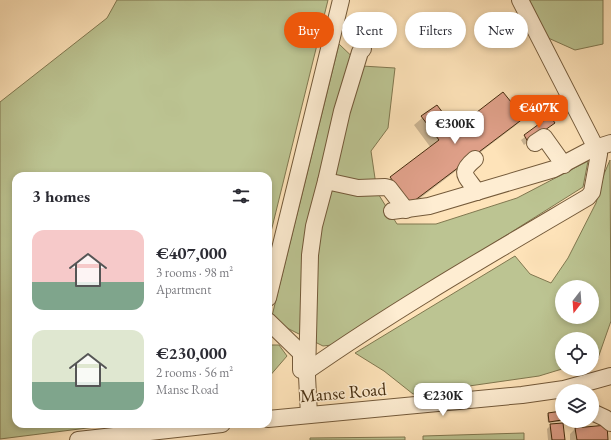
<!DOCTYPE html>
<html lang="en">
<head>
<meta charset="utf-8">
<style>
	:root { --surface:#fff; --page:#f7f7f7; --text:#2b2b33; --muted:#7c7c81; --accent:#ea580c }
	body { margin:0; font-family:"EB Garamond",serif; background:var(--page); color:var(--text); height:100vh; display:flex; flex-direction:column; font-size:15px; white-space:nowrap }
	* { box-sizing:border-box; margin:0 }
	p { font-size:13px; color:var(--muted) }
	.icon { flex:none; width:22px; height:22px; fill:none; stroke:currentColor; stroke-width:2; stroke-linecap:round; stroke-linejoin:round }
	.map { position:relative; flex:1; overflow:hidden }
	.panel { position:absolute; left:12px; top:172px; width:260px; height:256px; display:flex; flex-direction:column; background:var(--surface); border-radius:12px; box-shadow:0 2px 6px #0003 }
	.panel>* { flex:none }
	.hud { position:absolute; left:284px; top:12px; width:267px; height:36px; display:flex; gap:8px }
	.needle { width:26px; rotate:197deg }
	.buttons { position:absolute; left:555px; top:280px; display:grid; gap:8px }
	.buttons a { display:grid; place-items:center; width:44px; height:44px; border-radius:50%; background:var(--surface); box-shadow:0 2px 6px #0003; font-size:20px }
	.price { position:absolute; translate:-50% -34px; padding:0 9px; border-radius:8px; background:#fff; color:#222; font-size:13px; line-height:26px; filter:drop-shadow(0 1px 2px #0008) }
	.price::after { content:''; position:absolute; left:50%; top:24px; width:12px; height:9px; margin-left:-6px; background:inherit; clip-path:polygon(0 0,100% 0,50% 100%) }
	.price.current { background:var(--accent); color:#fff }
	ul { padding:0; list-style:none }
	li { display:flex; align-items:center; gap:12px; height:100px; padding:0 20px }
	li span { display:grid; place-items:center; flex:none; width:112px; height:80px; border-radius:12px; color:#555 }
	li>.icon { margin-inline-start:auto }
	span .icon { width:48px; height:48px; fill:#fffc; stroke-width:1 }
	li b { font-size:17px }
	h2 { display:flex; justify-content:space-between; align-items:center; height:48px; padding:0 20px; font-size:17px }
	.pill { padding:0 14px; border-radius:18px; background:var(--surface); box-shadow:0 2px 6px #0003; font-size:14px; line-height:36px }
	.pill.current { background:var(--accent); color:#fff }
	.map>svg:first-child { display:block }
</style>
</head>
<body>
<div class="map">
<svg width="611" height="440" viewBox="0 0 611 440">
	<rect width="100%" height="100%" fill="#fee3b9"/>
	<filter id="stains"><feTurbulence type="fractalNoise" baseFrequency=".005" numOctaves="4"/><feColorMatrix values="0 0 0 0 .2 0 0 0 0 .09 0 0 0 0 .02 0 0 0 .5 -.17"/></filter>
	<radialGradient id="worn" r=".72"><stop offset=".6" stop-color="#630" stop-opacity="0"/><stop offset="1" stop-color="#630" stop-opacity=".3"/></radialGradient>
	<!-- green -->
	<g fill="#bcc492" stroke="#817850" fill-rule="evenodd">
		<path d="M 117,0 L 328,0 L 268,244 L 268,176 L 16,176 L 16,424 L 119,424 L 0,439 L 0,102 L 107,18 Z"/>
		<path d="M 527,0 L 603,0 L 603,44 L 575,50 L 546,37 Z"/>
		<path d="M 339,44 L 362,66 L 395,68 L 388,128 L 371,151 L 377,192 L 397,224 L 436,224 L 517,198 L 588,161 L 583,187 L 332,345 L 323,346 L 271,320 Z"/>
		<path d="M 610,160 L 611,321 L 598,358 L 592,359 L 592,339 L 562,339 L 562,369 L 539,376 L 413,394 L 384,371 L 355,353 L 515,256 L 530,274 L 551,283 L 568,258 L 596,203 L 604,174 ZM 562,287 L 592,287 L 592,317 L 562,317 Z"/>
		<path d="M 268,345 L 279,345 L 287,356 L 268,378 Z"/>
		<path d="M 524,433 L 524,440 L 423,440 L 423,436 Z"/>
		<path d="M 405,437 L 405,440 L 310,440 L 310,438 Z"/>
	</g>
	<!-- shadow -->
	<g fill="#0003">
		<path d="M 436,106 L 455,130 L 523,118 L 515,126 L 402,212 L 383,186 L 391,178 L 431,148 L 414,125 Z"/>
		<path d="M 550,118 L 549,127 L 524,145 L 521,140 Z"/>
		<path d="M 549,413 L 561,420 L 559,422 L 548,423 L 547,415 Z"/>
		<path d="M 551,425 L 564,440 L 548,440 L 547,429 Z"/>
		<path d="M 576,428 L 607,440 L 570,440 L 570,434 Z"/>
	</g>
	<!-- building -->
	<g fill="#de9f88" stroke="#462d0f">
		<path d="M 503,92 L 524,118 L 410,204 L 390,177 L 439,140 L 421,116 L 437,105 L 455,129 Z"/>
		<path d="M 550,116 L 555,123 L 528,142 L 524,135 Z"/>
		<path d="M 561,411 L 562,420 L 549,422 L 548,413 Z"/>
		<path d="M 563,423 L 565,440 L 552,440 L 550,424 Z"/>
		<path d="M 607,425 L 608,440 L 577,440 L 575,428 Z"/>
	</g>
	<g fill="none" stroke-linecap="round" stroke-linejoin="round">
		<!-- minor casing -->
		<g stroke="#745a3a" stroke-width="18">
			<g id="minor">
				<path d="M 535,143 L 544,137 L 564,165"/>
				<path d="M 475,159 C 457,174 467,176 477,192"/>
				<path d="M 326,181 L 358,188 L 385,187 L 389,188 L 406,210"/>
				<path d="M 392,211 L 429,206 L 554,169 L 592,149 L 611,143"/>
				<path d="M 268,298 L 341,0"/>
				<path d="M 268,321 L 301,353 L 301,370 L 307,371 C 397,308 493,253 588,197 L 592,192 L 599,154 L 520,0"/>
				<path d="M 592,412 L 605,418 L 611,423"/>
				<path d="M 309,415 L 307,376 L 310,255 L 314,226 L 326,181 L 342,111 L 360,52 L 363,49"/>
				<path d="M 268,419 L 522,395 L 564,389 L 611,376"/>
				<path d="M 78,440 L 222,424"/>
			</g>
		</g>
		<!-- minor -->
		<use href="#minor" stroke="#feedd2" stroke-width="16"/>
	</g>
	<g text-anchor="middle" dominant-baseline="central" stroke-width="3" stroke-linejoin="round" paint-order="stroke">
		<!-- street labels -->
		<g font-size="18" fill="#462d0f" stroke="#feedd2">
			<text transform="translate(343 392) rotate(-5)">Manse Road</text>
		</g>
	</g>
	<rect width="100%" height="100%" filter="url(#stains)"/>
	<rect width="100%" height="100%" fill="url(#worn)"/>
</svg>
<div class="buttons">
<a><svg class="needle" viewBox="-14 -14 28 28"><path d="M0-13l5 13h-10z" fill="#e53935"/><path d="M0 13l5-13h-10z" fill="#7c7c81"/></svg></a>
<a><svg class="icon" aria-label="locate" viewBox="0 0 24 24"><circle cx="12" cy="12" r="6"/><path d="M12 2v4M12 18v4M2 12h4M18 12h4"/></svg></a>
<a><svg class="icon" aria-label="layers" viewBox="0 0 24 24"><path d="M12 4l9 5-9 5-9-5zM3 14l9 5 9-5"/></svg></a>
</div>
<b class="price current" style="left:539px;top:129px">€407K</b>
<b class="price" style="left:455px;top:145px">€300K</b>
<b class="price" style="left:443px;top:417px">€230K</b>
<div class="hud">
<a class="pill current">Buy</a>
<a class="pill">Rent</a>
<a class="pill">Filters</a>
<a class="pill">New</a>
</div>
<section class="panel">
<h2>3 homes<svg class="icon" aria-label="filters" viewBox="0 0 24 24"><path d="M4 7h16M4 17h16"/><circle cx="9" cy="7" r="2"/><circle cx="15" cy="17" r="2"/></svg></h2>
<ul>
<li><span style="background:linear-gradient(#f6c9c9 65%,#7fa58c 0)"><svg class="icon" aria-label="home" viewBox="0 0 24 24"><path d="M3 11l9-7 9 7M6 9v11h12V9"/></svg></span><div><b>€407,000</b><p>3 rooms · 98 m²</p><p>Apartment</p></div></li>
<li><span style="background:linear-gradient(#dfe7d0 65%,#7fa58c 0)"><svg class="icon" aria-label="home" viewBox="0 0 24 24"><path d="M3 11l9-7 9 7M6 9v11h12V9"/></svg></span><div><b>€230,000</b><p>2 rooms · 56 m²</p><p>Manse Road</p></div></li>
</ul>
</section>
</div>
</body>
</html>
